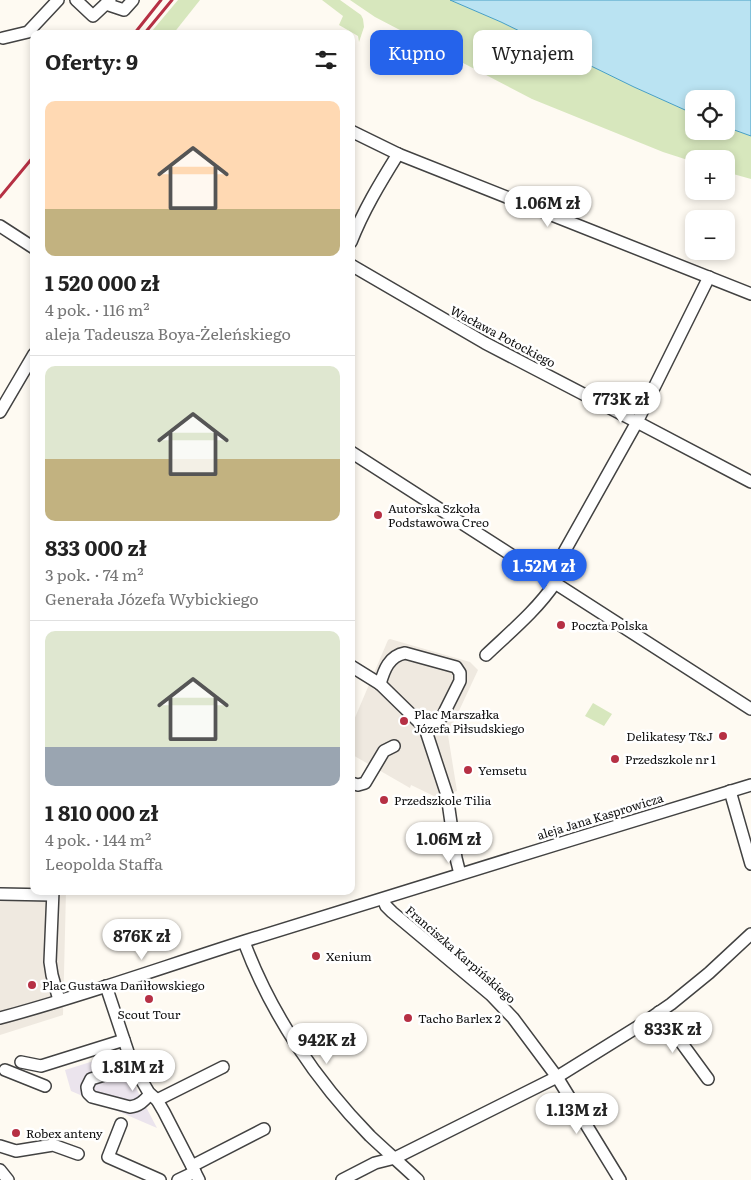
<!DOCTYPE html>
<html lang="pl">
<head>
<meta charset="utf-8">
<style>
	:root { --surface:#fff; --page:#f2f2f2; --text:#222; --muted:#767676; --line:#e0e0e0; --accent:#2563eb }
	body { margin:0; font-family:Literata,serif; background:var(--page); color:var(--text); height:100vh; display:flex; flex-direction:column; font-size:19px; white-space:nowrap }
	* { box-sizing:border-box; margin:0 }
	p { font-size:16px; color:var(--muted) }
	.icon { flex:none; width:28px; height:28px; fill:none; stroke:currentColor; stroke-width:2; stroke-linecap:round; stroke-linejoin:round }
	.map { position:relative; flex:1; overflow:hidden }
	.details { position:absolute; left:30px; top:30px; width:325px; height:865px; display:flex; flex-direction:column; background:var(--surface); border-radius:10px; box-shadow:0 2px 8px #0003 }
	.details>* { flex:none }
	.banner { position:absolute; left:370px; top:30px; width:305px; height:45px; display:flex; gap:10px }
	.fabs { position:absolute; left:685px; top:90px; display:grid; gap:10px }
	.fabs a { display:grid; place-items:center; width:50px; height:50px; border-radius:10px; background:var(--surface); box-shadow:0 2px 8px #0003; font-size:25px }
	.price { position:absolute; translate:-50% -42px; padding:0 11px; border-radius:18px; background:#fff; color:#222; font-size:16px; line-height:32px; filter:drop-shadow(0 1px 2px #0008) }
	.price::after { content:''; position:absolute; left:50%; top:30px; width:15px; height:11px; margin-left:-8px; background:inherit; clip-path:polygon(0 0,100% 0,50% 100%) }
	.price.on { background:var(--accent); color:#fff }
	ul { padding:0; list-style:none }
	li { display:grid; align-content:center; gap:10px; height:265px; padding:0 15px }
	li+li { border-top:1px solid var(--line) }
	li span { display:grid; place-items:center; height:155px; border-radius:10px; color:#555 }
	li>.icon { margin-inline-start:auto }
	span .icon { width:90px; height:90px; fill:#fffc; stroke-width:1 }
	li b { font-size:21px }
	h2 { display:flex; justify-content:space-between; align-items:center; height:60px; padding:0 15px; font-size:21px }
	.pill { padding:0 18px; border-radius:10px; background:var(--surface); box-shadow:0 2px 8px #0003; font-size:18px; line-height:45px }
	.pill.on { background:var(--accent); color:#fff }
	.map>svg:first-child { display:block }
</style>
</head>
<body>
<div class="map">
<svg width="751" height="1180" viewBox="0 0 751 1180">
	<rect width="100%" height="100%" fill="#fefaf2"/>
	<!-- industrial -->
	<path fill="#ebe4ed" d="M 119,1053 L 121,1053 L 125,1067 L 157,1128 L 71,1091 L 65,1070 Z"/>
	<!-- green -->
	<g fill="#d7e7bd">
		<path d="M 178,0 L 200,0 L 173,34 L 156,34 L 152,31 Z"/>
		<path d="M 322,0 L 340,0 L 361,15 L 363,19 L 364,27 L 359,42 L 358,36 L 339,25 L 343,16 Z"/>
		<path d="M 350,0 L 450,0 L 501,22 L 634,87 L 694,114 L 694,131 L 726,131 L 726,127 L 751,136 L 751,179 L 726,172 L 726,159 L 694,159 L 694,162 L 663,152 L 532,99 L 375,17 Z"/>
		<path d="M 593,703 L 612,714 L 604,726 L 585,716 Z"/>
	</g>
	<!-- plaza -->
	<g fill="#efe9e0">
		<path d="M 390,639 L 470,662 L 478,670 L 451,728 L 447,729 L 457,791 L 436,797 L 411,785 L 410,788 L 351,754 L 351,727 L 388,640 Z"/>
		<path d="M 0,887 L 34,888 L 34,891 L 66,891 L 63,1015 L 0,1035 Z"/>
	</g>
	<!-- water -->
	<path fill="#bae3f2" stroke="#469fc4" d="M 450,0 L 751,0 L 751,136 L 726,127 L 726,99 L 694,99 L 694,114 L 634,87 L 501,22 Z"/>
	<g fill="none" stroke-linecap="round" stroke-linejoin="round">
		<!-- minor casing -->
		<g stroke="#424242" stroke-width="14">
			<g id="minor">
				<path d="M 76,0 L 93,16 L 110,0"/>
				<path d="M 106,4 L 124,10 L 133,0"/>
				<path d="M 3,38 L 28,32 L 58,0"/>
				<path d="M 351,131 L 398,154 L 751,294"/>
				<path d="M 0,226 L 34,248"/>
				<path d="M 351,242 C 363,211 380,183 398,154"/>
				<path d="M 351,265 L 485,343 L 637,422 L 751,482"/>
				<path d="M 0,412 L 34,354"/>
				<path d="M 351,452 L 751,709"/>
				<path d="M 549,579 L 637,422 L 709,277"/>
				<path d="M 486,655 C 509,633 537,610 555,583"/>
				<path d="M 351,666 L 380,684 L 425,728"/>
				<path d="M 380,684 C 384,670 389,656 405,653 L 456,667 L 460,673 L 460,681 L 442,717 L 425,728 L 447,795 L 456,858 L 460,874"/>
				<path d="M 351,783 L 358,785 L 365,783 L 384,751 L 394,746"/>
				<path d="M 730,791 L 751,864"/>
				<path d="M 53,891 L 50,962 L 52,975 L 59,1000"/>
				<path d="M 0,894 L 52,895"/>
				<path d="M 383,899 L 386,906 L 392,912 L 491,995 L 513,1018 L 557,1077 L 620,1180"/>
				<path d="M 244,942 C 271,1014 316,1081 370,1136 C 386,1151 402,1165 418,1180"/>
				<path d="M 106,986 L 129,1055 L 138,1074 L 149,1093 L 157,1100 L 164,1112 L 199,1180"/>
				<path d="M 659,1012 L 708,1079"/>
				<path d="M 0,1018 C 83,996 163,967 245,941 C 414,889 582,836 751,785"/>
				<path d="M 21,1062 L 41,1066 L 124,1040"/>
				<path d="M 134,1066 L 91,1079 L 87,1087 L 88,1093 L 92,1097 L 130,1107 C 139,1106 144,1101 150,1094"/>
				<path d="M 5,1070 L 45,1086"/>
				<path d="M 157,1100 L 223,1067"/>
				<path d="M 121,1124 L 108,1157 L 160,1180"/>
				<path d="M 0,1146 L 16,1151 L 53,1145 L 78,1154"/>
				<path d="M 192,1166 L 264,1129"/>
				<path d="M 0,1170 L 8,1180"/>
				<path d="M 178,1180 L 195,1172"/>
				<path d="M 342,1180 L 375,1163 L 395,1158 L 557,1077 L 639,1026 L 671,1004 L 709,973 L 751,934"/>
			</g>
		</g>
		<!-- minor -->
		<use href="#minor" stroke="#fff" stroke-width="11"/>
		<!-- rail -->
		<g stroke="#b63044" stroke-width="3">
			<path d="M 134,34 L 161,0"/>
			<path d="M 144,34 L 172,0"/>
			<path d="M 0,197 L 34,156"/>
		</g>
	</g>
	<!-- markers -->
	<g fill="#b63044" stroke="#fff" stroke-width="2">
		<circle cx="378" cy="515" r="5"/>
		<circle cx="561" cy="625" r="5"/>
		<circle cx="404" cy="721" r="5"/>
		<circle cx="723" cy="736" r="5"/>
		<circle cx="615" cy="759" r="5"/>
		<circle cx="468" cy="770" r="5"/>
		<circle cx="384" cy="800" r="5"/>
		<circle cx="316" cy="956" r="5"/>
		<circle cx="32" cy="985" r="5"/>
		<circle cx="149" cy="999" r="5"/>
		<circle cx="408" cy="1018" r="5"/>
		<circle cx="16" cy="1133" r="5"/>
	</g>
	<g text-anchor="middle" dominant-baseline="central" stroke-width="5" stroke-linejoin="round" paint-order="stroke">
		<!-- street labels -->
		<g font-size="12" fill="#0f0f0f" stroke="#fff">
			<text transform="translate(503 336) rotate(28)">Wacława Potockiego</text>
			<text transform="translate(600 816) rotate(-17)">aleja Jana Kasprowicza</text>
			<text transform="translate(461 954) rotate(41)">Franciszka Karpińskiego</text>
		</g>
		<!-- poi labels -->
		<g font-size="12" fill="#0f0f0f" stroke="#fff" text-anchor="start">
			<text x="388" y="508">Autorska Szkoła<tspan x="388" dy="14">Podstawowa Creo</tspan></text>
			<text x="571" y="625">Poczta Polska</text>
			<text x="414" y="714">Plac Marszałka<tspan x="414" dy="14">Józefa Piłsudskiego</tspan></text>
			<text x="713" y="736" text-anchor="end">Delikatesy T&amp;J</text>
			<text x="625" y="759">Przedszkole nr 1</text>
			<text x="478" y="770">Yemsetu</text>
			<text x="394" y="800">Przedszkole Tilia</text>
			<text x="326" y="956">Xenium</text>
			<text x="42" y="985">Plac Gustawa Daniłowskiego</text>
			<text x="149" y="1014" text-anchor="middle">Scout Tour</text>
			<text x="418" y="1018">Tacho Barlex 2</text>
			<text x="26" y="1133">Robex anteny</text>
		</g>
	</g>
</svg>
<div class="fabs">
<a><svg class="icon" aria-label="locate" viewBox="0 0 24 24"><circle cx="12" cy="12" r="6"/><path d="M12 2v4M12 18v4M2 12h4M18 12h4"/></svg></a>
<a>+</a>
<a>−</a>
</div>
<b class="price" style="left:548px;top:228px">1.06M zł</b>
<b class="price" style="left:621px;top:424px">773K zł</b>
<b class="price on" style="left:544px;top:591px">1.52M zł</b>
<b class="price" style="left:449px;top:864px">1.06M zł</b>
<b class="price" style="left:142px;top:961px">876K zł</b>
<b class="price" style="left:673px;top:1054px">833K zł</b>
<b class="price" style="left:327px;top:1065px">942K zł</b>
<b class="price" style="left:133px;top:1092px">1.81M zł</b>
<b class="price" style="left:577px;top:1135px">1.13M zł</b>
<div class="banner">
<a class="pill on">Kupno</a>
<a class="pill">Wynajem</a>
</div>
<section class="details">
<h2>Oferty: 9<svg class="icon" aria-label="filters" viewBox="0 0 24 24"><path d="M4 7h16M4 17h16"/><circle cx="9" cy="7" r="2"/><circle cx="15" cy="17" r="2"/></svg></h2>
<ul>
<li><span style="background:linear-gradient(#ffd9b3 70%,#c2b280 0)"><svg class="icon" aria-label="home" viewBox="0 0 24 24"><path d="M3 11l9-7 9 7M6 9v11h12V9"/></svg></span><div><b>1 520 000 zł</b><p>4 pok. · 116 m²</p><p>aleja Tadeusza Boya-Żeleńskiego</p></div></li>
<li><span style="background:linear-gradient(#dfe7d0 60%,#c2b280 0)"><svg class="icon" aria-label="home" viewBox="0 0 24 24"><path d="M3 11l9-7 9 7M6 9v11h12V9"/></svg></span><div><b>833 000 zł</b><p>3 pok. · 74 m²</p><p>Generała Józefa Wybickiego</p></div></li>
<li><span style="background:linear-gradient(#dfe7d0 75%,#9aa5b1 0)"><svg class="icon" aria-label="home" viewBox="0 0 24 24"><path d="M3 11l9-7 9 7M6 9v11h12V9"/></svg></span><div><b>1 810 000 zł</b><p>4 pok. · 144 m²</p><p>Leopolda Staffa</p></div></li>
</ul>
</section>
</div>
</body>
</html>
